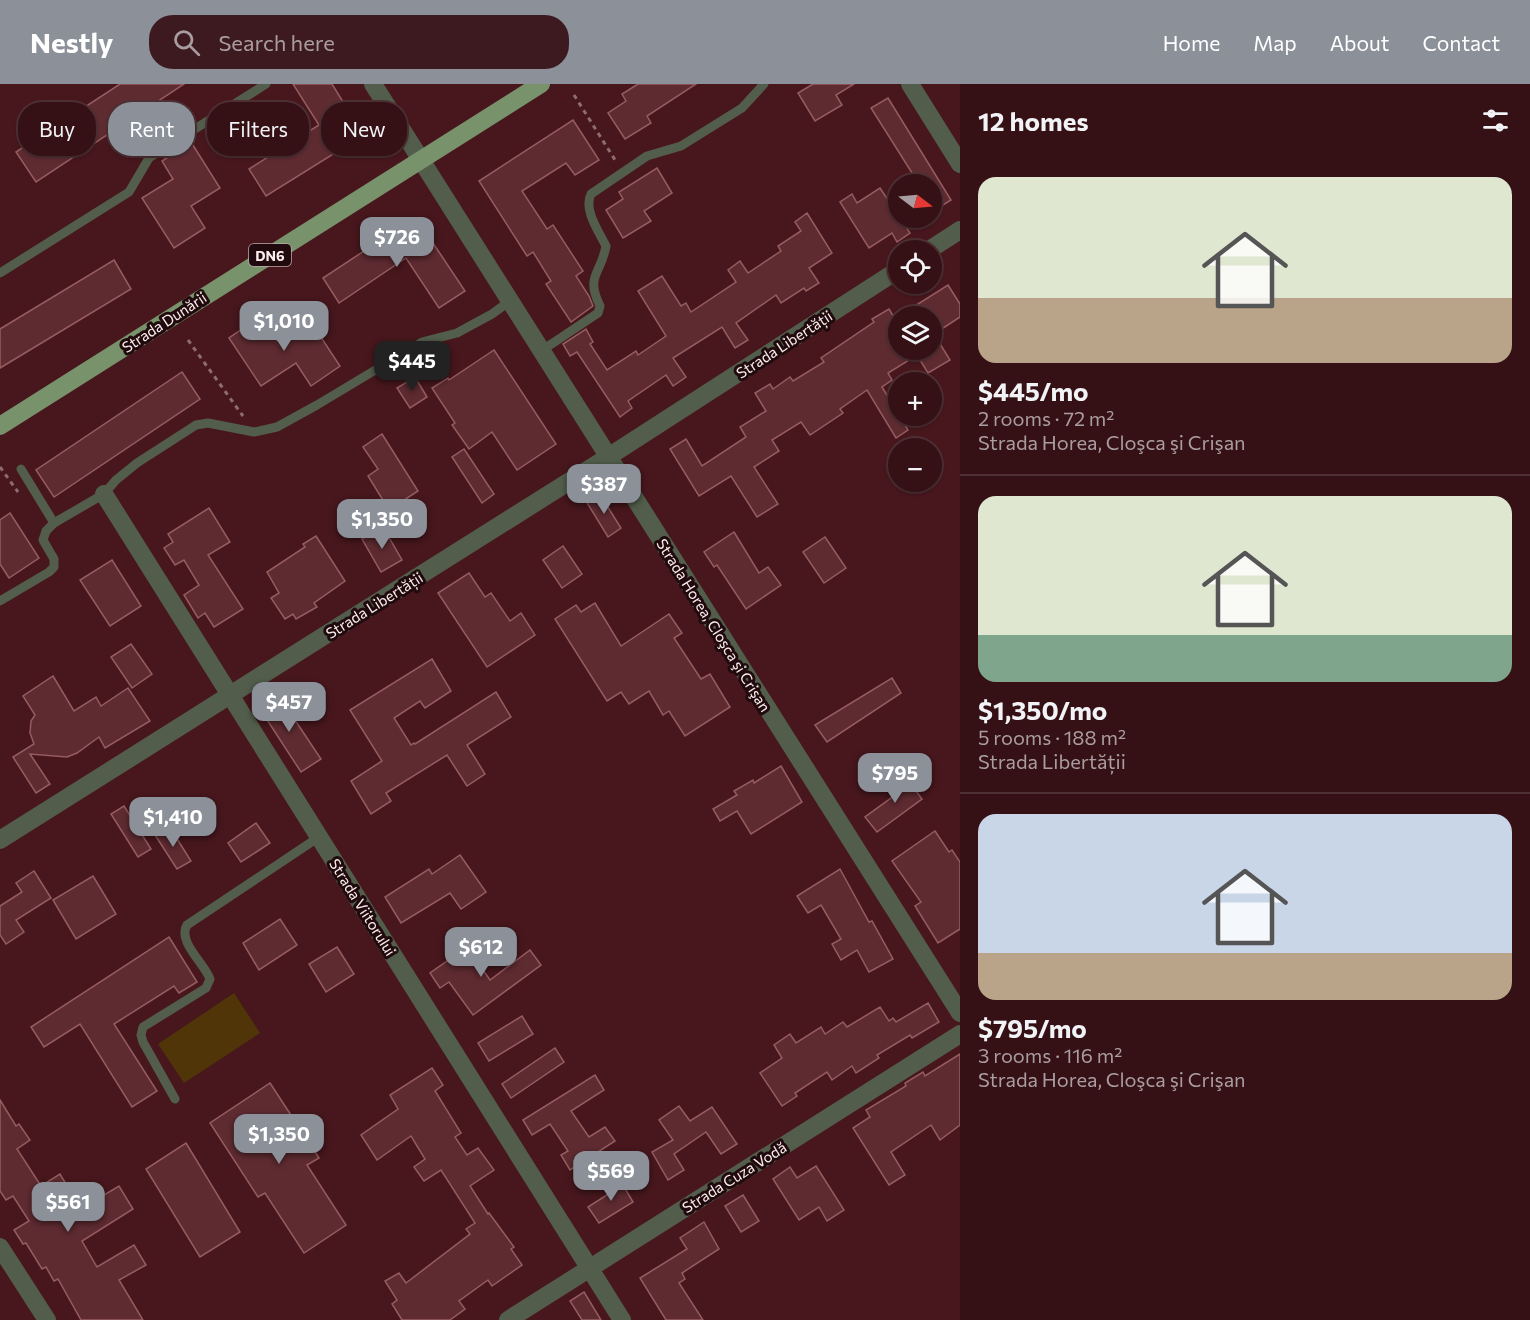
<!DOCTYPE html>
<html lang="en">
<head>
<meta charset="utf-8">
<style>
	:root { --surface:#351116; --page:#3d1a1f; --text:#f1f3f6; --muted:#aa9da1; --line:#4f3135; --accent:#8c9099 }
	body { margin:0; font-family:Commissioner,sans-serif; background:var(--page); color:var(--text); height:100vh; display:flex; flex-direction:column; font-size:22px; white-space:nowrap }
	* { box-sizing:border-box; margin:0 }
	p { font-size:20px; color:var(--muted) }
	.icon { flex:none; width:33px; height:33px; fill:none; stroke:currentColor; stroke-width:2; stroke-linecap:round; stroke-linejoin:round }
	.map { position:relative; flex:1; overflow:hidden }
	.drawer { display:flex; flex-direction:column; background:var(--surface); width:570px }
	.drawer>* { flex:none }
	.hud { position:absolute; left:18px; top:18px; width:570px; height:54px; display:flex; gap:12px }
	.needle { width:39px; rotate:106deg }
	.fabs { position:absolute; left:888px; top:90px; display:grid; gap:12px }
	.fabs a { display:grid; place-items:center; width:54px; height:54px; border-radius:50%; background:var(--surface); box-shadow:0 2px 4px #0004,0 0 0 2px var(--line); font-size:30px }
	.price { position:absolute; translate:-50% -51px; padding:0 14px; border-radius:12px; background:var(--accent); color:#fff; font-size:20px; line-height:39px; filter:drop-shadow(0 2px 3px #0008) }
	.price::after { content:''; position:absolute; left:50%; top:36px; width:18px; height:14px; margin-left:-9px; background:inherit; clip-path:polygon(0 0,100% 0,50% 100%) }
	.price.on { background:#222; color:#fff }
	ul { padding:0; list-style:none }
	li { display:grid; align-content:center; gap:12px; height:318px; padding:0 18px }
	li+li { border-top:2px solid var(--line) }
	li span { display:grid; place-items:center; height:186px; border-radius:18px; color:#555 }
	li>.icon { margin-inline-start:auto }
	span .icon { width:108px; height:108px; fill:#fffc; stroke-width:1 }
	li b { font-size:26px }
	h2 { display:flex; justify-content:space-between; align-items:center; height:72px; padding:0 18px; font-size:26px }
	.pill { padding:0 21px; border-radius:24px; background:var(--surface); box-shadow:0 2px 4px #0004,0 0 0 2px var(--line); font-size:21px; line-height:54px }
	.pill.on { background:var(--accent); color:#fff }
	header { display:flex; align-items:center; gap:36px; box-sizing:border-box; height:84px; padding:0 30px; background:var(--accent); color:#fff }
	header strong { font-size:28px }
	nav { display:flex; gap:33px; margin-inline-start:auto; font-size:21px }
	.search { width:420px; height:54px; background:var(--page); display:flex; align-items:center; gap:15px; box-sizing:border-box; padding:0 21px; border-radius:24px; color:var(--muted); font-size:22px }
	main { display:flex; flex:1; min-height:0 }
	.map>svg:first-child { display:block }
</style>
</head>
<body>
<header>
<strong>Nestly</strong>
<div class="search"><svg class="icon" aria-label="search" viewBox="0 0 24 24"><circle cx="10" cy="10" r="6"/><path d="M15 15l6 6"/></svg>Search here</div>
<nav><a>Home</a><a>Map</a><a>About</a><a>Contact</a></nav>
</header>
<main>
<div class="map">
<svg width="960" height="1236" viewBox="0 0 960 1236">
	<rect width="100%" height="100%" fill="#47171d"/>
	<!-- green -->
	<path fill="#503508" d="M 234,909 L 260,949 L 184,999 L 158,960 Z"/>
	<!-- building -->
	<g fill="#5e2b31" stroke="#965d61" stroke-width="1.5">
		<path d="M 120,0 L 184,0 L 36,98 L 16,68 Z"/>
		<path d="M 293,0 L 332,0 L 348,26 L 335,34 L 351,59 L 266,112 L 249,85 L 319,41 Z"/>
		<path d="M 638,0 L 696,0 L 647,32 L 651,39 L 625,55 L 608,29 L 626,17 L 622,10 Z"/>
		<path d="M 813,0 L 854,0 L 836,11 L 842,21 L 815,37 L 798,9 Z"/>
		<path d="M 888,14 L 951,116 L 932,128 L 932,100 L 919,100 L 871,24 Z"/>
		<path d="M 573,36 L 599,76 L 575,91 L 566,79 L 522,107 L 547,145 L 553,141 L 583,187 L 576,192 L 589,212 L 593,222 L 571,238 L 546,200 L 551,197 L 533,168 L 527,172 L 479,97 Z"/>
		<path d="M 191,58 L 220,104 L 191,122 L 205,144 L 174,164 L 142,114 L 173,95 L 162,77 Z"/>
		<path d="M 657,84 L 672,109 L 644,127 L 651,137 L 623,154 L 606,126 L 623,115 L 619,108 Z"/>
		<path d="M 880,104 L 910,149 L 897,158 L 892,149 L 869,164 L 840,118 L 852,110 L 857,119 Z"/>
		<path d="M 807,129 L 832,169 L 809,184 L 819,199 L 806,207 L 804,204 L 781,219 L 776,211 L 736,239 L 748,256 L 735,264 L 722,243 L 673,274 L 686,293 L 673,302 L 666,291 L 628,317 L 632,324 L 620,333 L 577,268 L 570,272 L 563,260 L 586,245 L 593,258 L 590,260 L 607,286 L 636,267 L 638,271 L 666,252 L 638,207 L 662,192 L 681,222 L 686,219 L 691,228 L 736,198 L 728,186 L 740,177 L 748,189 L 781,167 L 778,162 L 801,147 L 795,138 Z"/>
		<path d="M 405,140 L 422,166 L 433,159 L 465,207 L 439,224 L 406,174 L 339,219 L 323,194 Z"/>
		<path d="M 114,176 L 131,205 L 0,284 L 0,245 Z"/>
		<path d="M 948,201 L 960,220 L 960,233 L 934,250 L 950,276 L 928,289 L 917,271 L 888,289 L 892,296 L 882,303 L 908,346 L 896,354 L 867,306 L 840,325 L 843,329 L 810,351 L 801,338 L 772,356 L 779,367 L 754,383 L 778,420 L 757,433 L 731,392 L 699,412 L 670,365 L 686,355 L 702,382 L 746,353 L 740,343 L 766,327 L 755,309 L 770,300 L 773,305 L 790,293 L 793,297 L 824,278 L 821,274 L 874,238 L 872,235 L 889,225 L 898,240 L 898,266 L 932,266 L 932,232 L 899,232 Z"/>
		<path d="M 261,232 L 277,257 L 309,235 L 340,282 L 311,302 L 296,279 L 261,302 L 229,254 Z"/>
		<path d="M 494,266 L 556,360 L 517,386 L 492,348 L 469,365 L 452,341 L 455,339 L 432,304 L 448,294 L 449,296 Z"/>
		<path d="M 182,288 L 200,315 L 54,413 L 36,386 Z"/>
		<path d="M 415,293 L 427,313 L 410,324 L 397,304 Z"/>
		<path d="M 382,350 L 418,407 L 389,426 L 368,392 L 378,385 L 363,363 Z"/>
		<path d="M 464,365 L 494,410 L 482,419 L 452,373 Z"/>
		<path d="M 599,409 L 621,444 L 608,453 L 586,417 Z"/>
		<path d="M 209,424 L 230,458 L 208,471 L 243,525 L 214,543 L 205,529 L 198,534 L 184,511 L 199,501 L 184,476 L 175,481 L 164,464 L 173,458 L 168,450 Z"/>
		<path d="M 10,429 L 39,474 L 9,494 L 0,480 L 0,436 Z"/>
		<path d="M 383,443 L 402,476 L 381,488 L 362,455 Z"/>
		<path d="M 734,448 L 759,489 L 768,483 L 781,501 L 746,525 L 717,481 L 714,483 L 704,468 Z"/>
		<path d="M 316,452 L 345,497 L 314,519 L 317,523 L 296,535 L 293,530 L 285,535 L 271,514 L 279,509 L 267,488 L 305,463 L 303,460 Z"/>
		<path d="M 825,453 L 846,484 L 824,499 L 803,468 Z"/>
		<path d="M 563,462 L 582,490 L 562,504 L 543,476 Z"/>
		<path d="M 112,476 L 141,522 L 110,542 L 80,496 Z"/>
		<path d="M 469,489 L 485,513 L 491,509 L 510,537 L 521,529 L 535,551 L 487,583 L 438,509 Z"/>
		<path d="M 595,519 L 621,562 L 669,530 L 682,549 L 674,554 L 701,595 L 710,590 L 730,623 L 685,652 L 669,627 L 663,631 L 649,607 L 629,620 L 621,608 L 607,617 L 555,535 L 576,521 L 581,528 Z"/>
		<path d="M 131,560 L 152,590 L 132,604 L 111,573 Z"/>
		<path d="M 432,575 L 451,607 L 425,624 L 420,617 L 394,634 L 411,661 L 414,659 L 415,660 L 496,608 L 511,633 L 467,661 L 485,690 L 467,702 L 447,671 L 386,709 L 391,717 L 371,730 L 351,697 L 382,677 L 350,626 Z"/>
		<path d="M 53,592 L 74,627 L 96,613 L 101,622 L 128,604 L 150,637 L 105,664 L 99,653 L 77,669 L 67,673 L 30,670 L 50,700 L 36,709 L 13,673 L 34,660 L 30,649 L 31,637 L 35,631 L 23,612 Z"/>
		<path d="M 892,594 L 901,609 L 827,658 L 815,641 Z"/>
		<path d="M 277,609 L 321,675 L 301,688 L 258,622 Z"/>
		<path d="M 781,682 L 802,718 L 751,750 L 737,727 L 720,737 L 713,725 L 737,711 L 734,707 L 753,696 L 754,699 Z"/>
		<path d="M 904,691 L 922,715 L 877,748 L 865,733 L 895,711 L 888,702 Z"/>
		<path d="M 124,722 L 151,765 L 138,773 L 111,730 Z"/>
		<path d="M 256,739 L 270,759 L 241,778 L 228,759 Z"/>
		<path d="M 169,742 L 191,777 L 177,785 L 155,751 Z"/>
		<path d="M 935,747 L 949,768 L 952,766 L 960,778 L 960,845 L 938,859 L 915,822 L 921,818 L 892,777 Z"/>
		<path d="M 460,771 L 486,808 L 461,825 L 450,809 L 401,839 L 385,813 L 429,785 L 432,790 Z"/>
		<path d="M 840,785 L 869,838 L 872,837 L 893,875 L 869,888 L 857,866 L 841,876 L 832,860 L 841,855 L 821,821 L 808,829 L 797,812 Z"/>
		<path d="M 34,787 L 51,814 L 16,836 L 24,848 L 6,860 L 0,851 L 0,822 L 22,808 L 16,799 Z"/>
		<path d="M 93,792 L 116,830 L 76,855 L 53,816 Z"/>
		<path d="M 280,835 L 297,861 L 259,886 L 243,859 Z"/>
		<path d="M 169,853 L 197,898 L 179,909 L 174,902 L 114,940 L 157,1007 L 132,1023 L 80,940 L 44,963 L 31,943 Z"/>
		<path d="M 337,863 L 354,890 L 326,908 L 309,880 Z"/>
		<path d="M 467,863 L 490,896 L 530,866 L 541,881 L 473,931 L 449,898 L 440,904 L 430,889 Z"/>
		<path d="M 928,919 L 939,938 L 912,954 L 910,951 L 877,971 L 879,974 L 856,989 L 852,982 L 832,996 L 827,988 L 795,1009 L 797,1012 L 782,1022 L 760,989 L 782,974 L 774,961 L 790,950 L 796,959 L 821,943 L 825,950 L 843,938 L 847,943 L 880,923 L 889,937 L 893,934 L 896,938 Z"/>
		<path d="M 522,932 L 533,950 L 489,977 L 478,959 Z"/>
		<path d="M 555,964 L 564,978 L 511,1014 L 502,1000 Z"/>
		<path d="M 960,970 L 960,1041 L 940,1056 L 931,1041 L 891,1068 L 905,1091 L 889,1101 L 853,1044 L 870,1033 L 866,1026 L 906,1002 L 905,999 L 923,988 L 925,992 Z"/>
		<path d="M 432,984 L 443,1001 L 435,1007 L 461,1049 L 455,1053 L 467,1071 L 478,1064 L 494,1086 L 470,1102 L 488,1130 L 489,1129 L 514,1163 L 511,1165 L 522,1181 L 492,1202 L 488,1196 L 459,1217 L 465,1225 L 450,1236 L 402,1236 L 392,1220 L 397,1216 L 385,1197 L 399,1189 L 406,1199 L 470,1150 L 466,1145 L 475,1139 L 441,1086 L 424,1097 L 414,1083 L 425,1075 L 411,1052 L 377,1076 L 361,1051 L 398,1025 L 390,1011 Z"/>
		<path d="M 595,991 L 604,1006 L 571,1027 L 589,1053 L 605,1043 L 615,1057 L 570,1086 L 561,1071 L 568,1067 L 550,1040 L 532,1051 L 523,1036 Z"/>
		<path d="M 270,999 L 319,1074 L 307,1081 L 346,1141 L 304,1169 L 265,1109 L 258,1113 L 210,1039 Z"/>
		<path d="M 0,1016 L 16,1042 L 19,1040 L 30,1056 L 17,1065 L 41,1102 L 60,1090 L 81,1125 L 119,1102 L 133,1125 L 82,1157 L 97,1183 L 134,1161 L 146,1181 L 119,1196 L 143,1236 L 81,1236 L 58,1195 L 54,1197 L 46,1183 L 42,1185 L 26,1159 L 23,1160 L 14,1146 L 29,1137 L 13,1112 L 6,1116 L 0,1107 Z"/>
		<path d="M 679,1022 L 690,1037 L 712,1023 L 737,1060 L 721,1070 L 706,1048 L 674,1070 L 684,1086 L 668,1096 L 652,1068 L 673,1056 L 659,1036 Z"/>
		<path d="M 186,1059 L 240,1148 L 200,1173 L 146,1085 Z"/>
		<path d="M 816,1082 L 844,1126 L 827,1137 L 819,1123 L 799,1136 L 773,1095 L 790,1083 L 797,1094 Z"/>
		<path d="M 620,1096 L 633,1118 L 599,1139 L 588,1123 L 610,1109 L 607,1104 Z"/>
		<path d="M 743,1111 L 759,1137 L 741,1148 L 725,1122 Z"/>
		<path d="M 704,1138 L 719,1165 L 682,1189 L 685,1195 L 679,1199 L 703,1236 L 666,1236 L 640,1194 L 687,1165 L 680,1154 Z"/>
		<path d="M 584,1208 L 601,1236 L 582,1236 L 570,1217 Z"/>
	</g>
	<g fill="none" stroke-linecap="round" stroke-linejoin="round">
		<!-- path -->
		<g stroke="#8e6c70" stroke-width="3" stroke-dasharray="4.5 4.5" stroke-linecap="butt">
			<path d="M 574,11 L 617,79"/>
			<path d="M 188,256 L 243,332"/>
			<path d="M 0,383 L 18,408"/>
		</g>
		<!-- service -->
		<g stroke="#525e4b" stroke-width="9">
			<path d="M 0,189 L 129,108 L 149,74 L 266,0"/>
			<path d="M 541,267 L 598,229 L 600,222 C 585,191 601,191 606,162 C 599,148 583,125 591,110 L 647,72 L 681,62 L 742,24 L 764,0"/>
			<path d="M 21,385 L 54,439"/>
			<path d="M 0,517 L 49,488 L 54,483 L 54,475 L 43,456 L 46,447 L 54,439 L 104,410 L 116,396 L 137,379 L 196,341 L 208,339 L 254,348 L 277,343 L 317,321 L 422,258 L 457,249 L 492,230 L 510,217"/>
			<path d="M 175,1015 L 143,958 L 141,951 L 143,943 L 206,904 L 210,895 C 204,879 177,857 187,841 L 319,753"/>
		</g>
		<!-- minor -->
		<g stroke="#525e4b" stroke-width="18">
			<path d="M 373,0 L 960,929"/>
			<path d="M 910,0 L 960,80"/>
			<path d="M 929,166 L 960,146"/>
			<path d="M 104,410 L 622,1236"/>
			<path d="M 0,756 L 608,373 L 898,186"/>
			<path d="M 0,1163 L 47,1236"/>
			<path d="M 508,1236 L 960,950"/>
		</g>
		<!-- primary -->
		<path stroke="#78926b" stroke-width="18" d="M 0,342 L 541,0"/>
	</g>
	<g text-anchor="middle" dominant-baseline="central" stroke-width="6" stroke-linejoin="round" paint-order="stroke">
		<!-- shield labels -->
		<rect fill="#200a0d" stroke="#baaaaa" stroke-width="1.5" x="249" y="160" width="42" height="22" rx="4.5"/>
		<g font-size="14" font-weight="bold" fill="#fceeee">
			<text x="270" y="171">DN6</text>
		</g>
		<!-- street labels -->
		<g font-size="15" fill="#fceeee" stroke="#200a0d">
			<text transform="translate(164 238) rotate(-33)">Strada Dunării</text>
			<text transform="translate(784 260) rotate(-33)">Strada Libertății</text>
			<text transform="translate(374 521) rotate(-32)">Strada Libertății</text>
			<text transform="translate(714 541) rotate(58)">Strada Horea, Cloşca şi Crişan</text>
			<text transform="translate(363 823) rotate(58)">Strada Viitorului</text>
			<text transform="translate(734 1093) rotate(-32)">Strada Cuza Vodă</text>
		</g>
	</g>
</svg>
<div class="fabs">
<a><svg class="needle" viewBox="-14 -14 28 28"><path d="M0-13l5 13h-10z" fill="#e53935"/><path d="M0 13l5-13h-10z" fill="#aa9da1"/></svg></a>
<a><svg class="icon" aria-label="locate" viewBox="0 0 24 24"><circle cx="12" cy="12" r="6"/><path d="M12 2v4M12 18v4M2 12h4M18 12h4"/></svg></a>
<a><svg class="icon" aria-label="layers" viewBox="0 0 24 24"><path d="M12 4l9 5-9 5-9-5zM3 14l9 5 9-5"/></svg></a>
<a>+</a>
<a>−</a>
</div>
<b class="price" style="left:397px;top:184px">$726</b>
<b class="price" style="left:284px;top:268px">$1,010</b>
<b class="price on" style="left:412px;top:308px">$445</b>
<b class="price" style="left:604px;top:431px">$387</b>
<b class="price" style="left:382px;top:466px">$1,350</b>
<b class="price" style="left:289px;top:649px">$457</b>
<b class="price" style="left:895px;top:720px">$795</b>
<b class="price" style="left:173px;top:764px">$1,410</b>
<b class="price" style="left:481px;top:894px">$612</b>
<b class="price" style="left:279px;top:1081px">$1,350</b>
<b class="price" style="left:611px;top:1118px">$569</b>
<b class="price" style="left:68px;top:1149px">$561</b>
<div class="hud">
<a class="pill">Buy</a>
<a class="pill on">Rent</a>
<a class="pill">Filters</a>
<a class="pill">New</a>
</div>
</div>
<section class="drawer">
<h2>12 homes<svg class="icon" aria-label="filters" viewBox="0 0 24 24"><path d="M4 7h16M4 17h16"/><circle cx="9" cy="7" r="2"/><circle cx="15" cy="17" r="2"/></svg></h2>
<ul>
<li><span style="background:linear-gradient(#dfe7d0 65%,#b9a48a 0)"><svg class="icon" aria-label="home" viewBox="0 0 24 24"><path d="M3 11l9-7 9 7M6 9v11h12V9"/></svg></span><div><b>$445/mo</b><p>2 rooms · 72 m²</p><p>Strada Horea, Cloşca şi Crişan</p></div></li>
<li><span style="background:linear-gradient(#dfe7d0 75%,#7fa58c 0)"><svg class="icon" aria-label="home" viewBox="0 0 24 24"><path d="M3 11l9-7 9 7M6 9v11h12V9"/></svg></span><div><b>$1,350/mo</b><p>5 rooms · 188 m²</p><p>Strada Libertății</p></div></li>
<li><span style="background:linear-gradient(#c9d6e8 75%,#b9a48a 0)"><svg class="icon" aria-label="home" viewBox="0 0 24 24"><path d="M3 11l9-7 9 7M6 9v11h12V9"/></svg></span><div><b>$795/mo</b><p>3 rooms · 116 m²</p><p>Strada Horea, Cloşca şi Crişan</p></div></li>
</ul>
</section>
</main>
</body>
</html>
